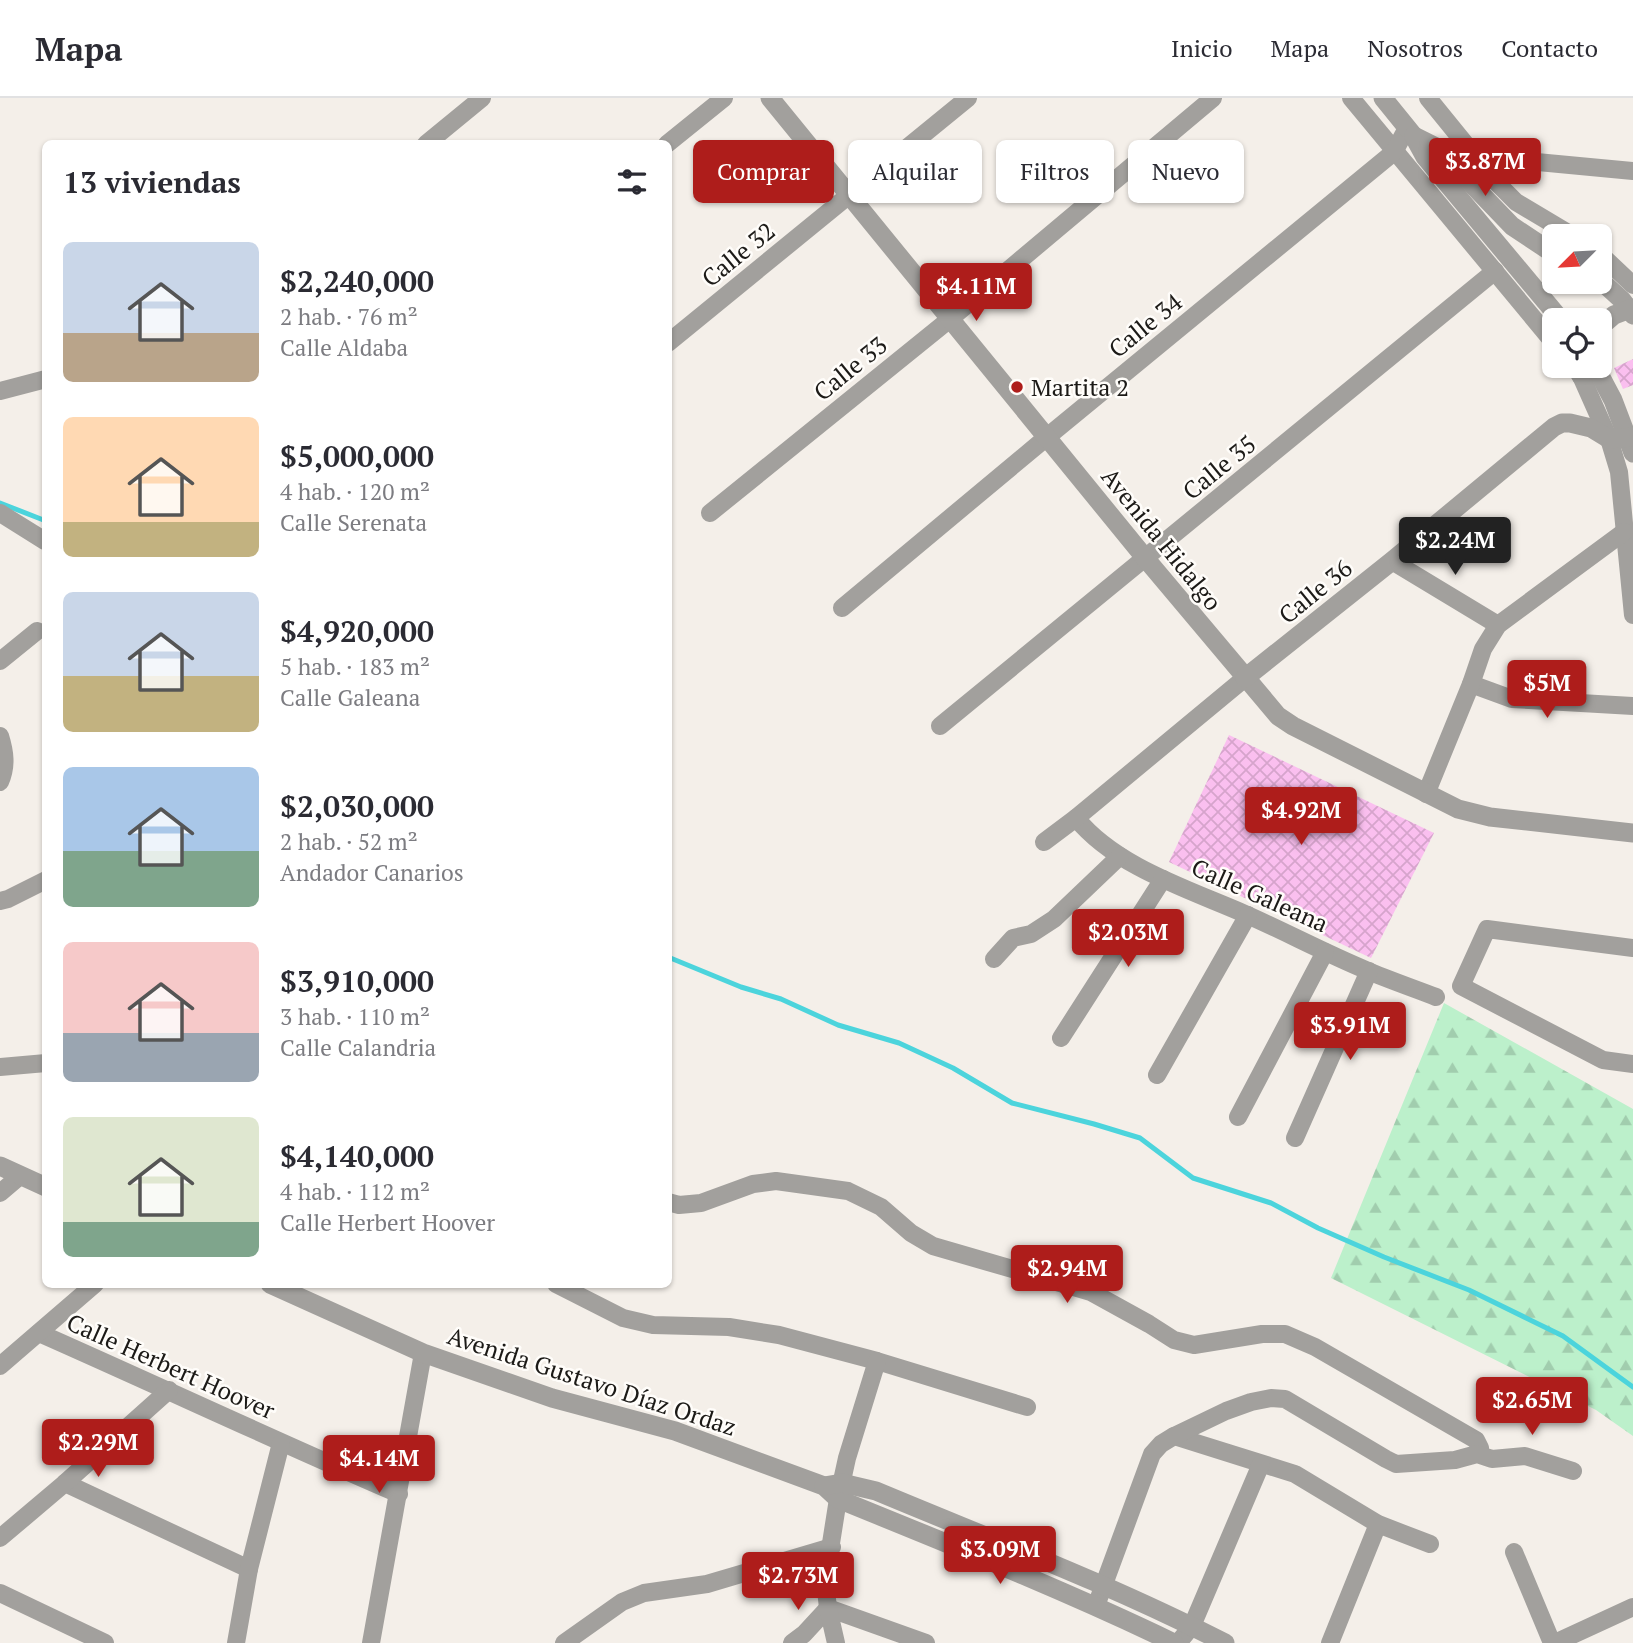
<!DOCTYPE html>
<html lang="es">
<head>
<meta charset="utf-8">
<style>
	:root { --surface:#fff; --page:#f2f2f3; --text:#2b2b33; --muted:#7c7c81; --line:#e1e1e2; --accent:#ae1d1b }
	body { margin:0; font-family:"PT Serif",serif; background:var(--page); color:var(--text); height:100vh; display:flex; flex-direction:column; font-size:26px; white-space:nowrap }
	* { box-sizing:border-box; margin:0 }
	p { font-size:23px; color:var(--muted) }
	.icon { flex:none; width:38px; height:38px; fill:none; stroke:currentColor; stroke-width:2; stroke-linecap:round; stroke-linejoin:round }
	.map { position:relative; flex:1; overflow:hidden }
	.drawer { position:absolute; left:42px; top:42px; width:630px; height:1148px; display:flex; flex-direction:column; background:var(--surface); border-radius:10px; box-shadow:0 2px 5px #0004 }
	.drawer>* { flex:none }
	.guide { position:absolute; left:693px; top:42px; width:665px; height:63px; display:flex; gap:14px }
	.needle { width:46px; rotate:246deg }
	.fabs { position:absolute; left:1542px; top:126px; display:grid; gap:14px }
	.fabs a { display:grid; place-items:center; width:70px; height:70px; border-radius:10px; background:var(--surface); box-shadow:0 2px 5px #0004; font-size:35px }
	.price { position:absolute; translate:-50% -60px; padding:0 16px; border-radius:7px; background:var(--accent); color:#fff; font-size:23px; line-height:46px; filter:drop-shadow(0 2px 4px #0008) }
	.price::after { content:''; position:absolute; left:50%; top:42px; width:21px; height:16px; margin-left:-10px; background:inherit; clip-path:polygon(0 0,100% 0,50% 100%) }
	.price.active { background:#222; color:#fff }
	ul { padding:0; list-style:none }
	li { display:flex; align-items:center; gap:21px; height:175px; padding:0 21px }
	li span { display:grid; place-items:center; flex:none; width:196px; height:140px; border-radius:10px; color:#555 }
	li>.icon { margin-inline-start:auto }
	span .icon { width:84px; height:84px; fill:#fffc; stroke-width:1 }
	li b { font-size:30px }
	h2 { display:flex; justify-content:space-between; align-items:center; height:84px; padding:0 21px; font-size:30px }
	.pill { padding:0 24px; border-radius:10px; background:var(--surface); box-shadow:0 2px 5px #0004; font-size:24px; line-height:63px }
	.pill.active { background:var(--accent); color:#fff }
	header { display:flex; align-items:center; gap:42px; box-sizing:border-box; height:98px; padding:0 35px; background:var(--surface); border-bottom:2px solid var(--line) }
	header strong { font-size:33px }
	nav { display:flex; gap:38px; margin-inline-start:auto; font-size:24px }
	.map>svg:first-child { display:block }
</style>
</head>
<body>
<header>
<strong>Mapa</strong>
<nav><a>Inicio</a><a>Mapa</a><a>Nosotros</a><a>Contacto</a></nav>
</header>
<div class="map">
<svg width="1633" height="1545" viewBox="0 0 1633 1545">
	<defs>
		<pattern id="forest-firs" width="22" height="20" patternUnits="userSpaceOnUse" patternTransform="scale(1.75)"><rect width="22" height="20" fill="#bcf0cb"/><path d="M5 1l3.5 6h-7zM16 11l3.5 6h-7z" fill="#a1cdae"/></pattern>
		<pattern id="building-cross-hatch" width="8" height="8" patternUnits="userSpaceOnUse" patternTransform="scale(1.75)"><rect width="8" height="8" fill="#fabfef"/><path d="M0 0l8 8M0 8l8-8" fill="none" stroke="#d6a4cc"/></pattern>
	</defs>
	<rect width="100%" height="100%" fill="#f4efe9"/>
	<!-- forest -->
	<path fill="url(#forest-firs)" d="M 1444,905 L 1633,1011 L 1633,1338 L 1596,1312 L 1331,1180 Z"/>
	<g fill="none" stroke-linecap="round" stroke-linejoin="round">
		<!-- stream -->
		<g stroke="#4cd4dc" stroke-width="5">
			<path d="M 0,405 L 46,423"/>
			<path d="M 668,859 L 741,889 L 781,901 L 838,927 L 899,945 L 953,970 L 1012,1005 L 1094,1026 L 1140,1040 L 1193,1080 L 1271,1105 L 1318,1130 L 1384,1159 L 1469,1192 L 1563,1238 L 1633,1289"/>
		</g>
	</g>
	<!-- building -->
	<g fill="url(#building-cross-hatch)">
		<path d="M 1633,261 L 1633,287 L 1623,291 L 1614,270 Z"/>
		<path d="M 1229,637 L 1434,735 L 1371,860 L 1169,764 Z"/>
	</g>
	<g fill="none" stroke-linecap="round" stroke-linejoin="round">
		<!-- minor -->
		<g stroke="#a2a09d" stroke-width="18">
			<path d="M 1351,0 L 1554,245"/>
			<path d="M 1428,0 L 1497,85 L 1516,104 L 1573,138"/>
			<path d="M 426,46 L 482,0"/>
			<path d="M 667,46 L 724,0"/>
			<path d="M 1474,58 L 1633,73"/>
			<path d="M 1600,156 L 1633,187"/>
			<path d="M 668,245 L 968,0"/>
			<path d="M 1573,268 L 1581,278 L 1609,341 L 1619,374 L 1633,517"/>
			<path d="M 0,293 L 46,281"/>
			<path d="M 0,415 L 45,443"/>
			<path d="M 710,415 L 950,221 L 1213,0"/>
			<path d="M 1392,463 L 1498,527"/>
			<path d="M 842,510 L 1047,339 L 1394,54 L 1407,30"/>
			<path d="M 0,563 L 37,533"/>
			<path d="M 1471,586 L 1512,601 L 1633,608"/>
			<path d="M 940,628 L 1495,173"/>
			<path d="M 0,638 C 5,654 7,668 0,684"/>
			<path d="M 1426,696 L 1471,586 L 1483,551 L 1498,527 L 1624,434"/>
			<path d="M 1076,720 C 1116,769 1188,791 1245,816 C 1286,834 1325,855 1366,872 C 1389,882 1413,890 1436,899"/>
			<path d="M 1044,744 L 1076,720 L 1245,580"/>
			<path d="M 0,803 L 8,801 L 46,782"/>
			<path d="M 1633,850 L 1487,831 L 1461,888 L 1603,962 L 1633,966"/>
			<path d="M 994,861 L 1013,840 L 1031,836 L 1054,821 L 1120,758"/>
			<path d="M 1061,940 L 1163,781"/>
			<path d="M 0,969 L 46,965"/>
			<path d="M 1157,977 L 1248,817"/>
			<path d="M 1238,1019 L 1325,854"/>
			<path d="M 1295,1040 L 1369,873"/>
			<path d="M 0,1095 L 20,1078"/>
			<path d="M 668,1104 L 679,1107 L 701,1105 L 753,1086 L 776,1083 L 848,1093 L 881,1109 L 911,1135 L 933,1148 L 1091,1194 L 1149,1226 L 1174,1242 L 1194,1247 L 1262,1236 L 1285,1236 L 1315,1249 L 1476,1342 L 1480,1350 L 1477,1356"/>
			<path d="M 556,1186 L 623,1220 L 653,1227 L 729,1229 L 779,1237 L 877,1263 L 1027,1309"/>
			<path d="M 39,1235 C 159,1288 278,1344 399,1396"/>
			<path d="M 0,1268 L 95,1186"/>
			<path d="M 1174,1338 L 1295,1376 L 1378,1426 L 1430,1446"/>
			<path d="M 65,1385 L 249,1471"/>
			<path d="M 0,1440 L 65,1385 L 169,1292"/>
			<path d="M 1514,1454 L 1552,1545"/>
			<path d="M 0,1495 L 105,1545"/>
			<path d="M 1096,1508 L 1152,1356 L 1161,1346 L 1174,1338 L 1226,1313 L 1251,1304 L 1271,1300 L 1285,1301 L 1386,1361 L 1396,1366 L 1455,1362 L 1477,1356 L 1492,1361 L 1525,1358 L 1573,1373"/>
			<path d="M 828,1510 L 926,1545"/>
			<path d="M 236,1545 L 249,1471 L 281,1345"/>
			<path d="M 371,1545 L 423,1255"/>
			<path d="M 564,1545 L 622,1504 L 644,1495 L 707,1486 L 832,1449"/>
			<path d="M 792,1545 L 804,1536 L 828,1510"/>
			<path d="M 836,1545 L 828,1510 L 825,1483 L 838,1401 L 847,1360 L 877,1263"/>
			<path d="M 1178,1545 L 1192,1528 L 1261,1366"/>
			<path d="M 1330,1545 L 1378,1426"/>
			<path d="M 1555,1545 L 1633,1509"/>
		</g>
		<!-- tertiary -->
		<g stroke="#a2a09d" stroke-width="19">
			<path d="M 770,0 L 1146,461 L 1278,618 L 1293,628 L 1458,711 L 1490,719 L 1633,735"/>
			<path d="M 1383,0 L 1413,37 L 1425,59 L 1561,222"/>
			<path d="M 1414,38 L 1436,49 L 1512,128 L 1554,156"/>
			<path d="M 1600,182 L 1622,202 L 1633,217"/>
			<path d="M 1600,229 L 1614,217 L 1633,210"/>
			<path d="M 1595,268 L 1613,302 L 1633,355"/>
			<path d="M 1581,278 L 1583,268"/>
			<path d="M 1245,580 L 1392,463 L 1554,329 L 1562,325 L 1570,325 L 1591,330 L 1609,341 L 1633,339"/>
			<path d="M 0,1068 L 46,1089"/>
			<path d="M 270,1186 L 423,1255 L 552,1300 L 675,1333 L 824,1388 L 838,1401 C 951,1447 1064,1492 1174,1545"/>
			<path d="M 824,1388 L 842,1385 L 876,1393 C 993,1442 1112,1487 1225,1545"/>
		</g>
	</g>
	<!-- markers -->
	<circle fill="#ae1d1b" stroke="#fffdfa" stroke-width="2.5" cx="1017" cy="289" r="7"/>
	<g text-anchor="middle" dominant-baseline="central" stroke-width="5" stroke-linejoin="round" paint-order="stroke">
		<!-- street labels -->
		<g font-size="24" fill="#1c1a17" stroke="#fffdfa">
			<text transform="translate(738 156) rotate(-39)">Calle 32</text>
			<text transform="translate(1145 227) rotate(-39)">Calle 34</text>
			<text transform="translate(850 270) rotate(-39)">Calle 33</text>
			<text transform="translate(1219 369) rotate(-39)">Calle 35</text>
			<text transform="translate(1162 441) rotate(51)">Avenida Hidalgo</text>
			<text transform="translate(1315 493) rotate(-39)">Calle 36</text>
			<text transform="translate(1260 797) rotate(24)">Calle Galeana</text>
			<text transform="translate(171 1268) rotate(24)">Calle Herbert Hoover</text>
			<text transform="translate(592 1283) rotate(18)">Avenida Gustavo Díaz Ordaz</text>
		</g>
		<!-- poi labels -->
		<g font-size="24" fill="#1c1a17" stroke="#fffdfa" text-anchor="start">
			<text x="1031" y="289">Martita 2</text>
		</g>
	</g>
</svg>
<div class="fabs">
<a><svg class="needle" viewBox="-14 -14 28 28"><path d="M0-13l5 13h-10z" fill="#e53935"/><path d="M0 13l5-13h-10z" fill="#7c7c81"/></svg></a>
<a><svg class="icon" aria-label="locate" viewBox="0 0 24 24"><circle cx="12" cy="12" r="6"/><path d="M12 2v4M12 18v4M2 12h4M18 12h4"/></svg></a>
</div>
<b class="price" style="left:1485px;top:100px">$3.87M</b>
<b class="price" style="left:976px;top:225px">$4.11M</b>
<b class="price active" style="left:1455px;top:479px">$2.24M</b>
<b class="price" style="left:1547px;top:622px">$5M</b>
<b class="price" style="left:1301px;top:749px">$4.92M</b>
<b class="price" style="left:1128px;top:871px">$2.03M</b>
<b class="price" style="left:1350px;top:964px">$3.91M</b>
<b class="price" style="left:1067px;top:1207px">$2.94M</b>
<b class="price" style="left:1532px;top:1339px">$2.65M</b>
<b class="price" style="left:98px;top:1381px">$2.29M</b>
<b class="price" style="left:379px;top:1397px">$4.14M</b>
<b class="price" style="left:1000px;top:1488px">$3.09M</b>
<b class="price" style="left:798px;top:1514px">$2.73M</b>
<div class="guide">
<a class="pill active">Comprar</a>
<a class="pill">Alquilar</a>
<a class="pill">Filtros</a>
<a class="pill">Nuevo</a>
</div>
<section class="drawer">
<h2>13 viviendas<svg class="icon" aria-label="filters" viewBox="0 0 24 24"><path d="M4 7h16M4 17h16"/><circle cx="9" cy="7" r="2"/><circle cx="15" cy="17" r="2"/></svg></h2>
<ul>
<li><span style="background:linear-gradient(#c9d6e8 65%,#b9a48a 0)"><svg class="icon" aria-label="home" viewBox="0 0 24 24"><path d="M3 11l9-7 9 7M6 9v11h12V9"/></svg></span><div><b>$2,240,000</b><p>2 hab. · 76 m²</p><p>Calle Aldaba</p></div></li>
<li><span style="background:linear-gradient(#ffd9b3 75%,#c2b280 0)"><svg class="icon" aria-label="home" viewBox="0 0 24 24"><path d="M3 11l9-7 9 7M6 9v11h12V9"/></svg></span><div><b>$5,000,000</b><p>4 hab. · 120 m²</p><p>Calle Serenata</p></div></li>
<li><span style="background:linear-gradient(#c9d6e8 60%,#c2b280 0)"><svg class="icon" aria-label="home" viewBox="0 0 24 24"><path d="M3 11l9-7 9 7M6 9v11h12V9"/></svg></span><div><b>$4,920,000</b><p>5 hab. · 183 m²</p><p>Calle Galeana</p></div></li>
<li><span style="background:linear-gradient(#a9c7e8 60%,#7fa58c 0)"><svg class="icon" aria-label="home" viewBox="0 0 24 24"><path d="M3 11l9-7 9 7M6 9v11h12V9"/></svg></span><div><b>$2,030,000</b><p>2 hab. · 52 m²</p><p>Andador Canarios</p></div></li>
<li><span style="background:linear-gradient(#f6c9c9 65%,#9aa5b1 0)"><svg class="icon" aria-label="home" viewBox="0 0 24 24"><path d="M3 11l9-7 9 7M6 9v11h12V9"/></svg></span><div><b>$3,910,000</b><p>3 hab. · 110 m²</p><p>Calle Calandria</p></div></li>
<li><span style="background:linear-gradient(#dfe7d0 75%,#7fa58c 0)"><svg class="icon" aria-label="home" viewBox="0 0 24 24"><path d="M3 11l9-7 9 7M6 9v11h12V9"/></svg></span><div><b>$4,140,000</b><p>4 hab. · 112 m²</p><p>Calle Herbert Hoover</p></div></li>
</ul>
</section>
</div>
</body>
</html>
